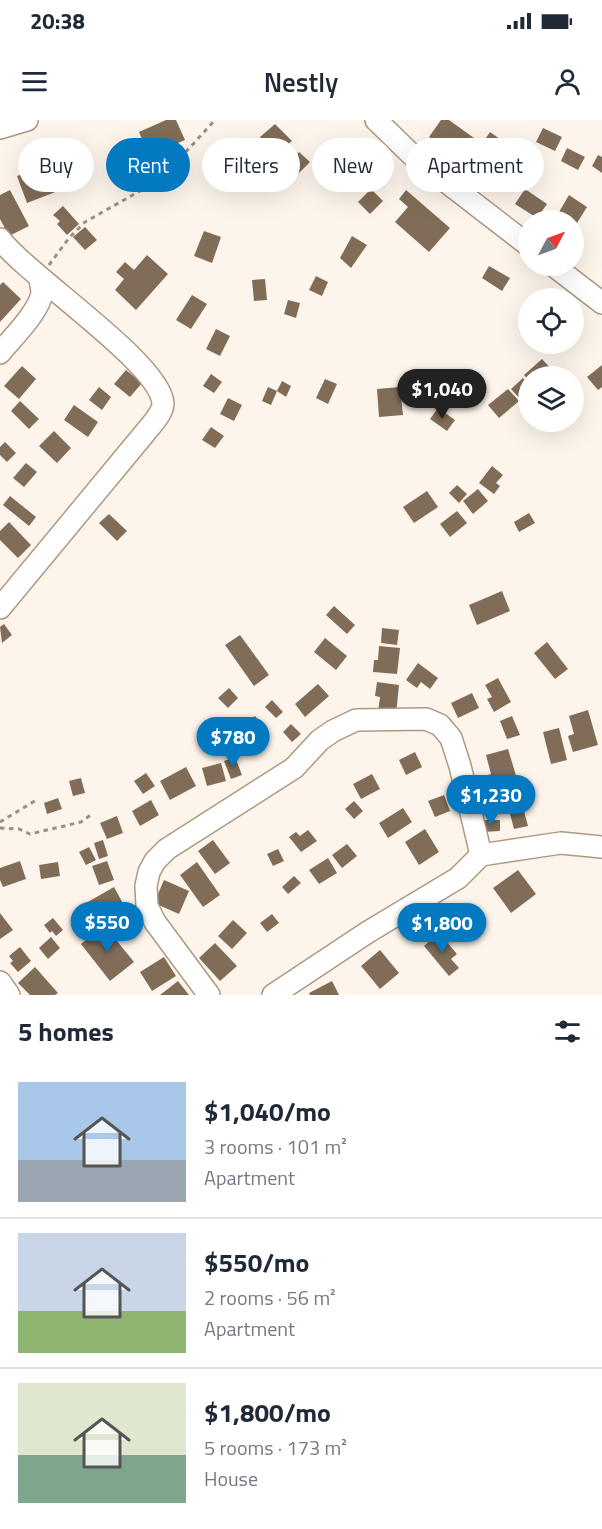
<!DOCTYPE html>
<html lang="en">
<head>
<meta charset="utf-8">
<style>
	:root { --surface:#fff; --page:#f6f6f7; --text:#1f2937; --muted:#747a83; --line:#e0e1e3; --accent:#0379c2 }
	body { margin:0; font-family:"Titillium Web",sans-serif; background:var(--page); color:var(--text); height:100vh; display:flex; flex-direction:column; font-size:22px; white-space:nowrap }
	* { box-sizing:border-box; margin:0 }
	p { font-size:20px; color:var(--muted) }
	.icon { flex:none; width:33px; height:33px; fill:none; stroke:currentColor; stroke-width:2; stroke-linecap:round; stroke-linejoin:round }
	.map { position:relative; height:875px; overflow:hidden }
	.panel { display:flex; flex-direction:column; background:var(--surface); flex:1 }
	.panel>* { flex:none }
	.banner { position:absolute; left:18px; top:18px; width:567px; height:54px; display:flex; gap:12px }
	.needle { width:39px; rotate:49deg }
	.controls { position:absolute; left:518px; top:90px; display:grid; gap:12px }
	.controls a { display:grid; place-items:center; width:66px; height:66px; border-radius:50%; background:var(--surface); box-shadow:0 6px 24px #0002; font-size:30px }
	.price { position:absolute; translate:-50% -51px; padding:0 14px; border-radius:21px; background:var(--accent); color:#fff; font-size:20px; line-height:39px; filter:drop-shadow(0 2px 3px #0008) }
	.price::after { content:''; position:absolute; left:50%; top:36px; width:18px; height:14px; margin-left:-9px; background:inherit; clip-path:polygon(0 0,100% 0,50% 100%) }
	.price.current { background:#222; color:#fff }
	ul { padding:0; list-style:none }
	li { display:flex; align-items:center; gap:18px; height:150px; padding:0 18px }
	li+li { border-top:2px solid var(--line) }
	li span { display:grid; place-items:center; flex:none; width:168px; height:120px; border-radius:0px; color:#555 }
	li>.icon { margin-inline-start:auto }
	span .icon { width:72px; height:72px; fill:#fffc; stroke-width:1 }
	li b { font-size:26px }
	h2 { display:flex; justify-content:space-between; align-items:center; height:72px; padding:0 18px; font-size:26px }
	.chip { padding:0 21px; border-radius:27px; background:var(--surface); box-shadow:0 6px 24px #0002; font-size:21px; line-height:54px }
	.chip.current { background:var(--accent); color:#fff }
	.status { display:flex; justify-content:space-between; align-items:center; height:42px; padding:0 30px; background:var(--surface); direction:ltr }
	.status svg { height:16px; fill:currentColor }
	header { display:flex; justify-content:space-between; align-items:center; height:78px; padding:0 18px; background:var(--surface); font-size:27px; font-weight:600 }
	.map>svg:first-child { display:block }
</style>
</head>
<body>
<div class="status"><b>20:38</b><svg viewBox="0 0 49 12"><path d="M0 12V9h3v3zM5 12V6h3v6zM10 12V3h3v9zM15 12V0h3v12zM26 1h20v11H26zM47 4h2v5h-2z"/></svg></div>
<header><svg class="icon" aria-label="menu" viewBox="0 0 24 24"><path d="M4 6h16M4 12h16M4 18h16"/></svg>Nestly<svg class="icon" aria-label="person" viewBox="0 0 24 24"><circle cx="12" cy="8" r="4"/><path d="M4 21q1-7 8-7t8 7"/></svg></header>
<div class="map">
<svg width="602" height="875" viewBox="0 0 602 875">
	<rect width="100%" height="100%" fill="#fdf4eb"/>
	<!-- building -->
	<g fill="#816d57">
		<path d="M 166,0 L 176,0 L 185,20 L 149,35 L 139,12 Z"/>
		<path d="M 441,0 L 449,0 L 474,18 L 459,38 L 429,17 Z"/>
		<path d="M 275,4 L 292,21 L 276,34 L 260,17 Z"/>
		<path d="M 543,8 L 562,17 L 555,31 L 536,22 Z"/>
		<path d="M 490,12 L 504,22 L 484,51 L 470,41 Z"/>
		<path d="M 567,28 L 585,37 L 578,50 L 561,41 Z"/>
		<path d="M 512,29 L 526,38 L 517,52 L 503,43 Z"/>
		<path d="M 299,32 L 310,42 L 298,54 L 288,44 Z"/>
		<path d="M 598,35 L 602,37 L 602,53 L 592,46 Z"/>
		<path d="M 48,44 L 58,71 L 27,83 L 17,56 Z"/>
		<path d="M 371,69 L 383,81 L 370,94 L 358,82 Z"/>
		<path d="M 525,69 L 547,84 L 537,98 L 515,84 Z"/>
		<path d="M 10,70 L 29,106 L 9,116 L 0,99 L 0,75 Z"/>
		<path d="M 406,70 L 450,108 L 429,132 L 395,102 L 408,87 L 399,79 Z"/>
		<path d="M 569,75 L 587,87 L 577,103 L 559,92 Z"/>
		<path d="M 63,86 L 79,104 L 67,115 L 57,104 L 60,101 L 53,95 Z"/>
		<path d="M 85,107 L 97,120 L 85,130 L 73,117 Z"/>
		<path d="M 204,111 L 221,117 L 212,143 L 194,136 Z"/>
		<path d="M 352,116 L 367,125 L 351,148 L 340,138 Z"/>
		<path d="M 147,135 L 168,154 L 136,190 L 115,170 L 124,159 L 116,152 L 125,142 L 134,150 Z"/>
		<path d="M 489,146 L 510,158 L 502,171 L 482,158 Z"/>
		<path d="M 316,156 L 328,162 L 322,176 L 309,170 Z"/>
		<path d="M 265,159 L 267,180 L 254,181 L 252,160 Z"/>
		<path d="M 3,162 L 21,179 L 0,202 L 0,165 Z"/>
		<path d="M 192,175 L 207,184 L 191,209 L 176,200 Z"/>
		<path d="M 288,180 L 300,183 L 296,198 L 284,194 Z"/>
		<path d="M 216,209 L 230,216 L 220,236 L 206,229 Z"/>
		<path d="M 542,239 L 554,252 L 548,256 L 528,256 L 528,260 L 524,255 Z"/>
		<path d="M 602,245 L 602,267 L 598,270 L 587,257 Z"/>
		<path d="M 22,246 L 36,259 L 19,279 L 4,266 Z"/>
		<path d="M 126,250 L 142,263 L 130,277 L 114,264 Z"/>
		<path d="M 211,254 L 222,262 L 214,273 L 203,266 Z"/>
		<path d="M 523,258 L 528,264 L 528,294 L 520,285 L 523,282 L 511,269 Z"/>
		<path d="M 325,259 L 337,264 L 328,284 L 316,278 Z"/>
		<path d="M 282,261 L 291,266 L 286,277 L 277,271 Z"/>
		<path d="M 99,267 L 111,277 L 102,290 L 89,280 Z"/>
		<path d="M 268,267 L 277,271 L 271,285 L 262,281 Z"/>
		<path d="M 400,267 L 403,295 L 379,297 L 377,269 Z"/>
		<path d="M 508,269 L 519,281 L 499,298 L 488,285 Z"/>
		<path d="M 228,278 L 242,285 L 234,301 L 220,294 Z"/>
		<path d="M 20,281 L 39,299 L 29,309 L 11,291 Z"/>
		<path d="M 74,285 L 98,302 L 88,317 L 64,300 Z"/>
		<path d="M 438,288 L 455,300 L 447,311 L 430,299 Z"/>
		<path d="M 211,307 L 224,316 L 215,328 L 202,320 Z"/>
		<path d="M 54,311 L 71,328 L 57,343 L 39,326 Z"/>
		<path d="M 5,322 L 16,333 L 7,342 L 0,335 L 0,327 Z"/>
		<path d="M 26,343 L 37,352 L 24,367 L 13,358 Z"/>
		<path d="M 492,346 L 503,355 L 496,363 L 500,366 L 494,374 L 479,363 Z"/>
		<path d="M 457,365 L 467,374 L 459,383 L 449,373 Z"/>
		<path d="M 478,369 L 488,381 L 473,394 L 463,381 Z"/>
		<path d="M 427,371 L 438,387 L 414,403 L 403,387 Z"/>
		<path d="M 10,376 L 36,397 L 29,406 L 3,385 Z"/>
		<path d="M 457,391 L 467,403 L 450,417 L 440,404 Z"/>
		<path d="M 529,393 L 535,403 L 519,412 L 514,402 Z"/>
		<path d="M 109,394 L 127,411 L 117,421 L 99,403 Z"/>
		<path d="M 9,402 L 31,425 L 18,438 L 0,420 L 0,411 Z"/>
		<path d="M 502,471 L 510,491 L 477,505 L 469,485 Z"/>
		<path d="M 334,486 L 355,505 L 347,514 L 326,495 Z"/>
		<path d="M 4,504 L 12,515 L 2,523 L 0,507 Z"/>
		<path d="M 382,508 L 399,510 L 397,525 L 381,523 Z"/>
		<path d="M 240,515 L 269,555 L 254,566 L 225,525 Z"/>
		<path d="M 325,518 L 347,536 L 336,550 L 314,532 Z"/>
		<path d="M 547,522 L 568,549 L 555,559 L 534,533 Z"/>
		<path d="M 379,526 L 400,528 L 397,554 L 373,552 L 374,540 L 378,540 Z"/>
		<path d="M 418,543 L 438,558 L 430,569 L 421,562 L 417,568 L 406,560 Z"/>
		<path d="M 498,558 L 511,582 L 494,592 L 487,579 L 492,577 L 485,565 Z"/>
		<path d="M 377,562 L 399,565 L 396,595 L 378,593 L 380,577 L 375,576 Z"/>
		<path d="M 318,564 L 329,576 L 305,597 L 295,584 Z"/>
		<path d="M 229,568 L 238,578 L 228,588 L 218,578 Z"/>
		<path d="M 472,573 L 479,588 L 458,598 L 451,583 Z"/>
		<path d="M 272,580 L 283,592 L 276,598 L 265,587 Z"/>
		<path d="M 588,590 L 598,625 L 573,632 L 568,616 L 574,614 L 569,596 Z"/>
		<path d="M 255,596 L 266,610 L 251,622 L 240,607 Z"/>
		<path d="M 512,596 L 520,615 L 507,619 L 500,601 Z"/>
		<path d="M 291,604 L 301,614 L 292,622 L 283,612 Z"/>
		<path d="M 224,608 L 229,622 L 204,632 L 198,617 Z"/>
		<path d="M 559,608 L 567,640 L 551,644 L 543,612 Z"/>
		<path d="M 508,629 L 518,662 L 489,670 L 485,656 L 491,654 L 486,635 Z"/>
		<path d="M 415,632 L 422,647 L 406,655 L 399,640 Z"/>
		<path d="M 235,637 L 242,655 L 231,659 L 224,641 Z"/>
		<path d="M 221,643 L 226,661 L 207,666 L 202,648 Z"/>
		<path d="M 186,647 L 196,666 L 170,680 L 160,661 Z"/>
		<path d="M 146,653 L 155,666 L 143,674 L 134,661 Z"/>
		<path d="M 372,654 L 380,669 L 361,679 L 353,664 Z"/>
		<path d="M 81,658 L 85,673 L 73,676 L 69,661 Z"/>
		<path d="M 444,675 L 450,691 L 435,697 L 428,681 Z"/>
		<path d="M 58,678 L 62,689 L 47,694 L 44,683 Z"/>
		<path d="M 525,678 L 526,688 L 506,691 L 504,681 Z"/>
		<path d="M 151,680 L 159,695 L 140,706 L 132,691 Z"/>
		<path d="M 354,681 L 363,691 L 354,699 L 345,689 Z"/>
		<path d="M 497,683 L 499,693 L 485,695 L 482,685 Z"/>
		<path d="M 403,688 L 412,702 L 388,718 L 379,703 Z"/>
		<path d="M 524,691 L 528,706 L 514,709 L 510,694 Z"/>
		<path d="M 117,696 L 123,713 L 107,719 L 100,703 Z"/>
		<path d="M 483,700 L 500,700 L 500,711 L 483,712 Z"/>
		<path d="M 425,709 L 439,732 L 419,745 L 405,722 Z"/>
		<path d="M 308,710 L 317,721 L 301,732 L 289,717 L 296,712 L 300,716 Z"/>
		<path d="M 103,720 L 108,736 L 99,739 L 94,723 Z"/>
		<path d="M 213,720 L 230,743 L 215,754 L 198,731 Z"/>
		<path d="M 347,724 L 357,736 L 342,748 L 332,735 Z"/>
		<path d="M 89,727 L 96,740 L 86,745 L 79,732 Z"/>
		<path d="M 278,729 L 284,741 L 273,746 L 267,734 Z"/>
		<path d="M 328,738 L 337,753 L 319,764 L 309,750 Z"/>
		<path d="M 20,741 L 26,759 L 3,767 L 0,760 L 0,748 Z"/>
		<path d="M 107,741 L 114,760 L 99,765 L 92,746 Z"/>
		<path d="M 58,742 L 60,756 L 41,759 L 39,745 Z"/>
		<path d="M 197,742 L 220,775 L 203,787 L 180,755 Z"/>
		<path d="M 518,750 L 536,774 L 511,793 L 493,768 Z"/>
		<path d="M 294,756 L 301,763 L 288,774 L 282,767 Z"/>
		<path d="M 164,760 L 189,771 L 179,794 L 154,783 Z"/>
		<path d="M 114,767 L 125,787 L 97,803 L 86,783 Z"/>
		<path d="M 0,793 L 13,810 L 0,819 Z"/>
		<path d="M 272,794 L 279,803 L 267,812 L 260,803 Z"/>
		<path d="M 53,798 L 63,810 L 56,816 L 52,811 L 50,813 L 44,805 Z"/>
		<path d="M 233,800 L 247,813 L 232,829 L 218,816 Z"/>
		<path d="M 104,805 L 134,842 L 110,861 L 81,824 Z"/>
		<path d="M 439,813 L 457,834 L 451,839 L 459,848 L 449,856 L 424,826 Z"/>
		<path d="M 51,817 L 60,828 L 48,839 L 39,828 Z"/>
		<path d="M 215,823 L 237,846 L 220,861 L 199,838 Z"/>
		<path d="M 20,827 L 31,841 L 18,852 L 10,843 L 13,841 L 9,836 Z"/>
		<path d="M 380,830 L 399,853 L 380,869 L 361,846 Z"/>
		<path d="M 164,837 L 176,856 L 152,871 L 140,852 Z"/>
		<path d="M 35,847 L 58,873 L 55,875 L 30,875 L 18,863 Z"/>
		<path d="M 178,861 L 189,875 L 160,875 Z"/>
		<path d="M 332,861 L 339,875 L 310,875 L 309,873 Z"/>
	</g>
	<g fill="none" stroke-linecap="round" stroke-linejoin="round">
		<!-- minor casing -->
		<g stroke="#ad9982" stroke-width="24">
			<g id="minor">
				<path d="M 376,0 L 414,37 L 528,125"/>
				<path d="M 0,8 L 27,0"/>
				<path d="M 0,119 C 29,157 160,243 163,283 C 163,294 150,306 144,314 L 0,488"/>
				<path d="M 554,146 L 602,183"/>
				<path d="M 0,233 C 12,218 39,192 42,173 C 42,168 40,163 40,158"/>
				<path d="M 0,862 L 9,875"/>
				<path d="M 209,875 L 155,802 L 147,786 L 146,766 L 149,752 L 155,741 L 167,729 L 294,648 L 320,620 L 333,611 L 356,600 L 426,599 L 440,605 L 451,618 L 460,646 L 481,735"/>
				<path d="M 273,875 L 368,812 L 458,758 L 481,735 L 561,723 L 602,727"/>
			</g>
		</g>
		<!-- path -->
		<g stroke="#999188" stroke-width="3" stroke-dasharray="4.5 4.5" stroke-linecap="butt">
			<path d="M 49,145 L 69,118 L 85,102 L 161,59 L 215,0"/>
			<path d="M 0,702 L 38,679"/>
			<path d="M 0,708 L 19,709 L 30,714 L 81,702 L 92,694"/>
		</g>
		<!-- minor -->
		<use href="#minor" stroke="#fff" stroke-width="21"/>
	</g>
</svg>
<div class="controls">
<a><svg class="needle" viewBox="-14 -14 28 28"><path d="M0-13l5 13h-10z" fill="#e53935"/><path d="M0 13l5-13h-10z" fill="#747a83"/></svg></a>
<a><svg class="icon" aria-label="locate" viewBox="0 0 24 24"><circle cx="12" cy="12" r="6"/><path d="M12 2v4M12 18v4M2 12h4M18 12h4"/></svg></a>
<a><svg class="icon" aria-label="layers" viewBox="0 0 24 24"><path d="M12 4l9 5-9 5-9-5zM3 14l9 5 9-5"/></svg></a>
</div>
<b class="price current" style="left:442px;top:300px">$1,040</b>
<b class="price" style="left:233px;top:648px">$780</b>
<b class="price" style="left:491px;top:706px">$1,230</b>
<b class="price" style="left:107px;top:833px">$550</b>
<b class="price" style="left:442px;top:834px">$1,800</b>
<div class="banner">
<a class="chip">Buy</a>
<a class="chip current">Rent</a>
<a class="chip">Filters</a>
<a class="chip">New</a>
<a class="chip">Apartment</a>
</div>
</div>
<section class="panel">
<h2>5 homes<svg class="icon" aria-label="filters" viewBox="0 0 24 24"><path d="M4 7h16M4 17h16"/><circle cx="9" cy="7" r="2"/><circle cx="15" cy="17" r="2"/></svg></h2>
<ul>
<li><span style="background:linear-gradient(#a9c7e8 65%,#9aa5b1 0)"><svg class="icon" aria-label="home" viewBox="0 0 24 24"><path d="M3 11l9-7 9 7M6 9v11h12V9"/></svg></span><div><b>$1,040/mo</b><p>3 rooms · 101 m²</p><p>Apartment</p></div></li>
<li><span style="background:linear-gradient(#c9d6e8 65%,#8fb573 0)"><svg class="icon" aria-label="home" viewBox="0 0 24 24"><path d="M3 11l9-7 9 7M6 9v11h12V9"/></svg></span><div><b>$550/mo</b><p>2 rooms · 56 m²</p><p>Apartment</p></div></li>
<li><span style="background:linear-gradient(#dfe7d0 60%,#7fa58c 0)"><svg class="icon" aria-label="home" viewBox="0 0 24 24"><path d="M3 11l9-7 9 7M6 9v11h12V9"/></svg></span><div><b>$1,800/mo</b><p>5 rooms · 173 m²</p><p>House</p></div></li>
</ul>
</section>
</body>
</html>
